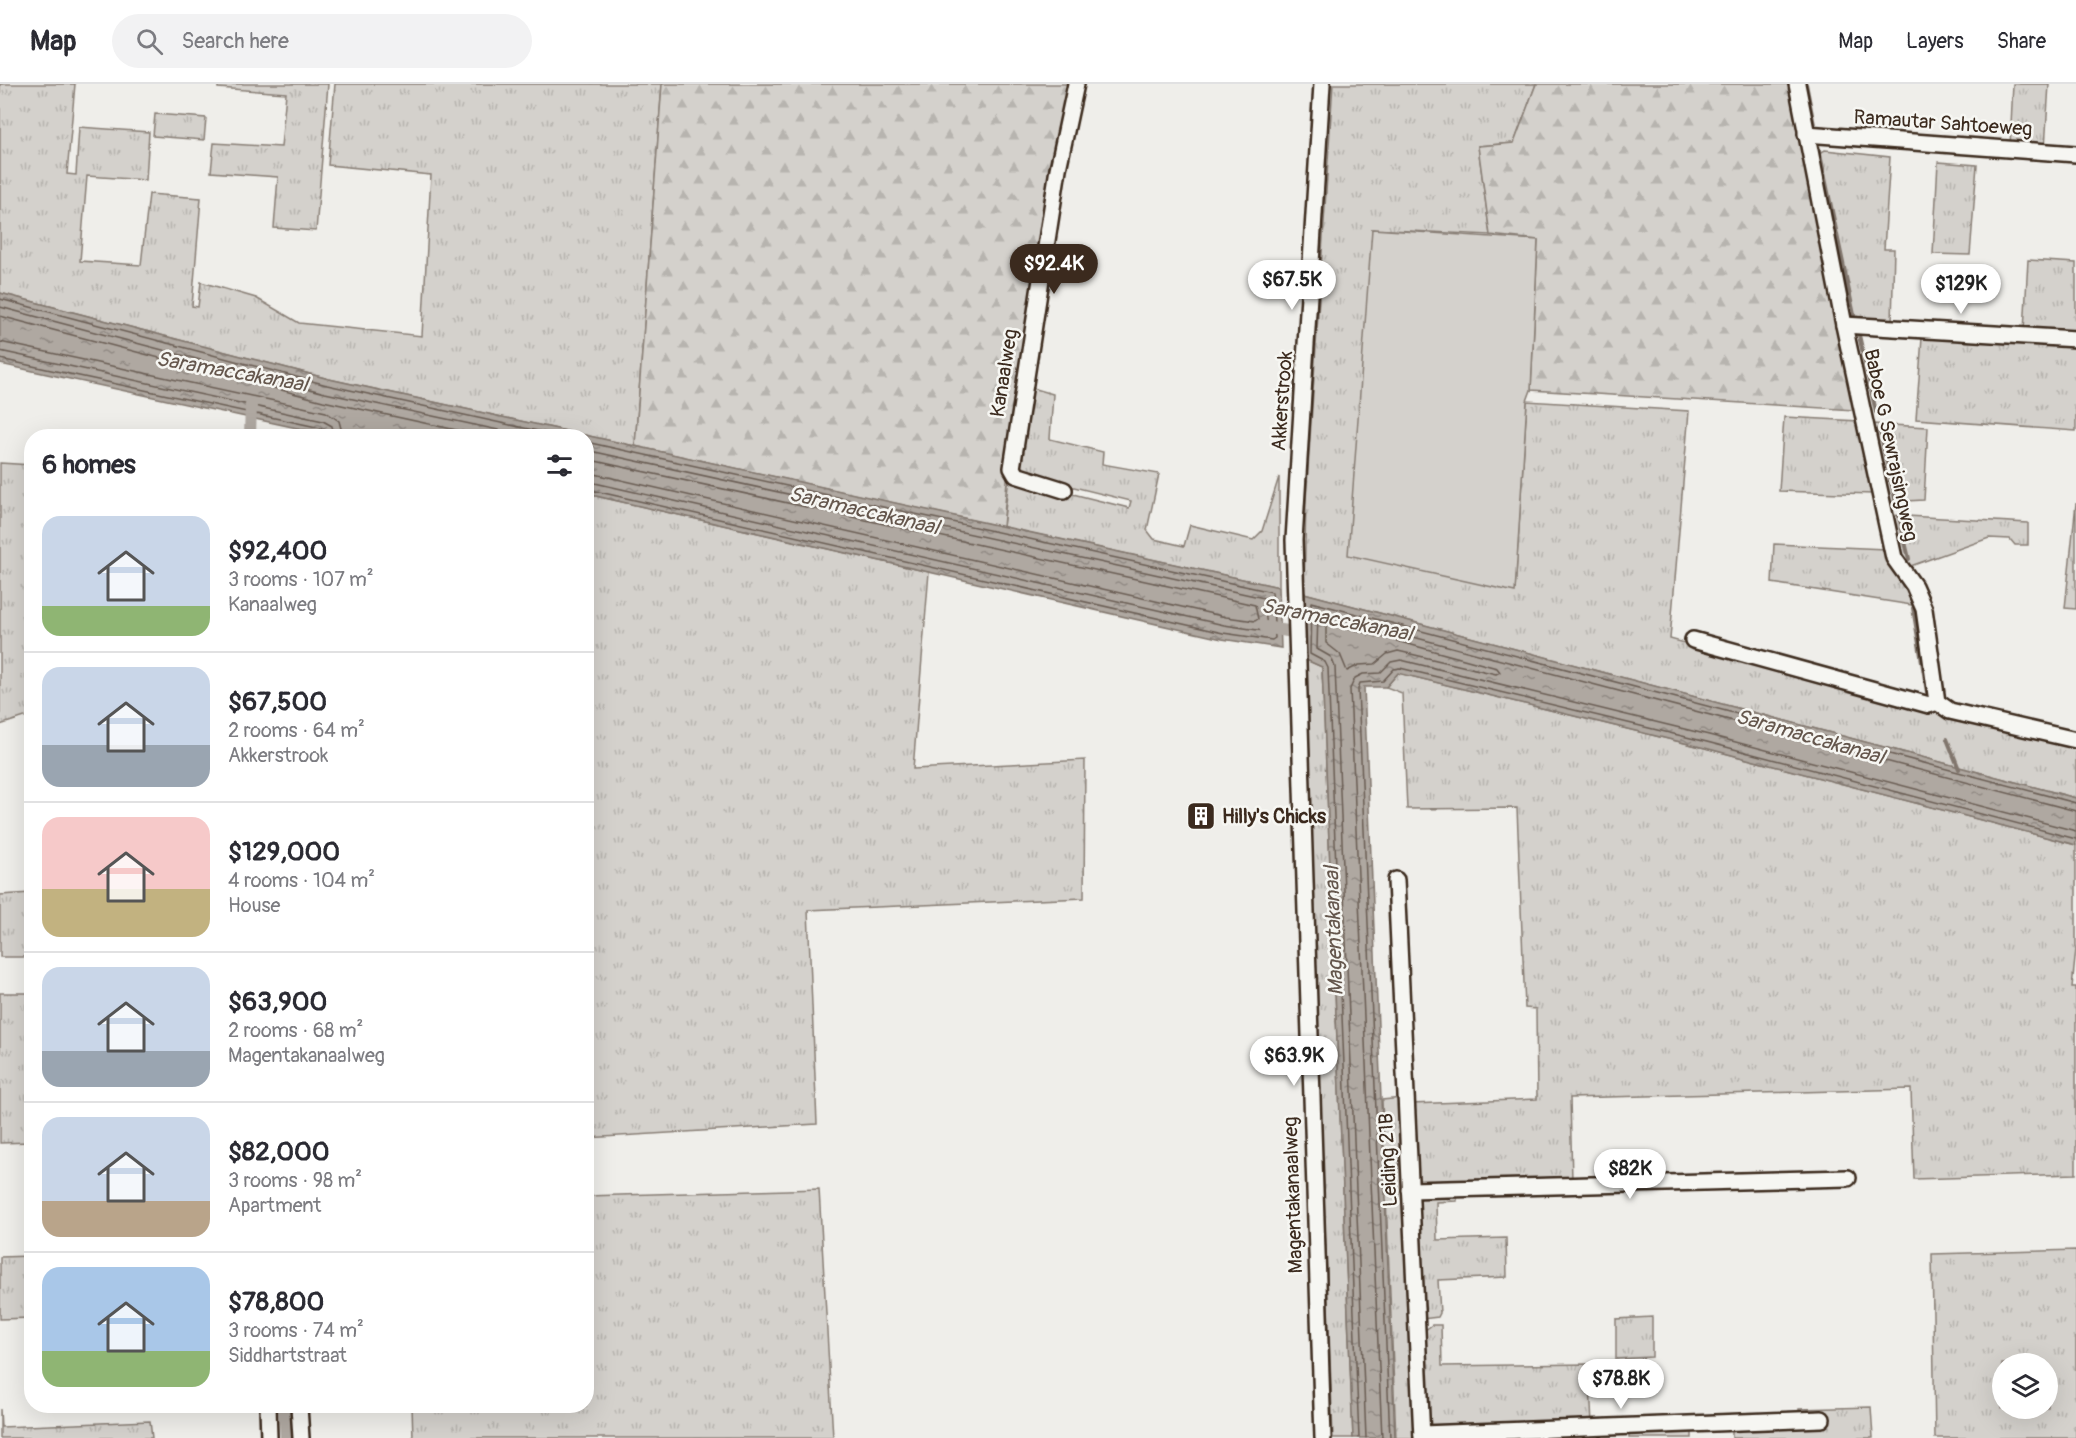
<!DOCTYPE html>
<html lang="en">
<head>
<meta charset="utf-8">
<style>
	:root { --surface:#fff; --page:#f2f2f3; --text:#2b2b33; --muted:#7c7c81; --line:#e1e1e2; --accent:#3b2a1e }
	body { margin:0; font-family:Pangolin,sans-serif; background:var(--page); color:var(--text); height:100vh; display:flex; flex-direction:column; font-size:22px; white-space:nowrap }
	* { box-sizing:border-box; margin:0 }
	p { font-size:20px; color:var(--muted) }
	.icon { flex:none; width:33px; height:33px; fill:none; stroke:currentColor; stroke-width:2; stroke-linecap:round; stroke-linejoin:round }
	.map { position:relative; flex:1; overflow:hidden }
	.panel { position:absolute; left:24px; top:345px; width:570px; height:984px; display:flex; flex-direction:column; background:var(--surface); border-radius:24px; box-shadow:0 6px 24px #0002 }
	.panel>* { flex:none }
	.tools { position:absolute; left:1992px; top:1269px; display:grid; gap:12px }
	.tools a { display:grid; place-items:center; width:66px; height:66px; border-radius:50%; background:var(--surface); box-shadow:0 6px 24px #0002; font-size:30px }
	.price { position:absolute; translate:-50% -51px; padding:0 14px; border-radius:21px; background:#fff; color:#222; font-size:20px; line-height:39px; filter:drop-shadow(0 2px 3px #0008) }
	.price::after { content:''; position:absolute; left:50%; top:36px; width:18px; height:14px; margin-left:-9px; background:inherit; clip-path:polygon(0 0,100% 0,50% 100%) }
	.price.on { background:var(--accent); color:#fff }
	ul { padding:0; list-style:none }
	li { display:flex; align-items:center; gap:18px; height:150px; padding:0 18px }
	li+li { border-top:2px solid var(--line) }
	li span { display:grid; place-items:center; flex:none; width:168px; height:120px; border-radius:18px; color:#555 }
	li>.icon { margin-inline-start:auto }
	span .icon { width:72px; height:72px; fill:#fffc; stroke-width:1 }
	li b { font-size:26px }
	h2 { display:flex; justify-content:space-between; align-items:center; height:72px; padding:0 18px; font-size:26px }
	header { display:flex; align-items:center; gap:36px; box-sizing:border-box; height:84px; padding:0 30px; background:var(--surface); border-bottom:2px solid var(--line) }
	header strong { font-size:28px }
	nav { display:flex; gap:33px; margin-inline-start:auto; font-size:21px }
	.search { width:420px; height:54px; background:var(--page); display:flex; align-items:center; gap:15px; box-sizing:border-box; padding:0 21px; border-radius:33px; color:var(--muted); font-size:22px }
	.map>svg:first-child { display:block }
</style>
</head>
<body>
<header>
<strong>Map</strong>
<div class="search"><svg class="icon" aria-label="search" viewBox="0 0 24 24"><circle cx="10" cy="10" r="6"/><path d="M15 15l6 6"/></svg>Search here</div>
<nav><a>Map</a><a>Layers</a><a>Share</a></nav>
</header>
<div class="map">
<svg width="2076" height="1354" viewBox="0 0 2076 1354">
	<defs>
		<pattern id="grass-tufts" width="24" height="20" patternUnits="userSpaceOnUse" patternTransform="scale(1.5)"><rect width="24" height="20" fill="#d4d1cc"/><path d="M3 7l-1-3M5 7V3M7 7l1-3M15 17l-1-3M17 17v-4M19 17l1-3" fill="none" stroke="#b7b4af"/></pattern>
		<pattern id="forest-firs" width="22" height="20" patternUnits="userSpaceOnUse" patternTransform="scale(1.5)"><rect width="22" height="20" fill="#d4d1cc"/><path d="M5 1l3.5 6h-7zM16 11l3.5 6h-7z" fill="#b7b4af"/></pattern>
		<pattern id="water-ripples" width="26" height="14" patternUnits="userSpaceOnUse" patternTransform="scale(1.5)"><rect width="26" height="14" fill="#afa8a1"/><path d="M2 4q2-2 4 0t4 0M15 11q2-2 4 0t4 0" fill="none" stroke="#908983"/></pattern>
	</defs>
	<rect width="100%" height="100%" fill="#efeeea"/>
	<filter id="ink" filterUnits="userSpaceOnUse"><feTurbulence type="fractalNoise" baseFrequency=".0167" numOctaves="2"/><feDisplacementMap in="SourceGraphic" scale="12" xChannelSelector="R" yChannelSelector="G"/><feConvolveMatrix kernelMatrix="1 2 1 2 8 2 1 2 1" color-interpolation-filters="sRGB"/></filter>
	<g filter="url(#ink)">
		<!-- grass -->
		<g fill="url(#grass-tufts)" stroke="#887e75" stroke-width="1.5" fill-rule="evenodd">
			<path d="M 0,0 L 75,0 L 67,90 L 76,91 L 79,43 L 149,48 L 146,96 L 87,92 L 80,177 L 141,181 L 149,110 L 201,114 L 192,222 L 198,223 L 201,198 L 256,214 L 299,239 L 422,252 L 431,91 L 328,81 L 335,0 L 662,0 L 635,362 L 329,295 L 0,209 Z"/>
			<path d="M 218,0 L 328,0 L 316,147 L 274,144 L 278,93 L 211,88 L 214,59 L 281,63 L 286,9 L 218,4 Z"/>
			<path d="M 1333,0 L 1536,0 L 1514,59 L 1478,62 L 1490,151 L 1372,145 L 1515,507 L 1527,317 L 1689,327 L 1670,555 L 1950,632 L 2076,662 L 2076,714 L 1304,509 L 1306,416 Z"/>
			<path d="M 2013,0 L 2049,0 L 2045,64 L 2010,62 Z"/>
			<path d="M 155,30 L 206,34 L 204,56 L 153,52 Z"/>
			<path d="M 1825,66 L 1890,73 L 1884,165 L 1894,165 L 1892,238 L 1851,235 L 1848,230 L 1815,72 Z"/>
			<path d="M 1938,78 L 1977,81 L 1970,171 L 1933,170 Z"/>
			<path d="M 2028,176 L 2076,179 L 2076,250 L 2024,247 Z"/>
			<path d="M 1922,254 L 2076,263 L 2076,347 L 1916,335 Z"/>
			<path d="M 1029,303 L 1053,310 L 1050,355 L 1103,368 L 1102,380 L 1159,390 L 1147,446 L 1154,455 L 1184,462 L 1190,441 L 1253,456 L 1262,447 L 1279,393 L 1279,503 L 1003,443 L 1009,394 L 1129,424 L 1131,417 L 1017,389 Z"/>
			<path d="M 1784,333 L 1859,337 L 1873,410 L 1779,407 Z"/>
			<path d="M 1872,340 L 1928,343 L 1924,416 L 1886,418 Z"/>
			<path d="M 0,379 L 32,381 L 31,631 L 0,641 Z"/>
			<path d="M 587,410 L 929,488 L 913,685 L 1085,676 L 1084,814 L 808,826 L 817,1040 L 587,1054 Z"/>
			<path d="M 2076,419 L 2076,525 L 2065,524 Z"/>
			<path d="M 1890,431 L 2028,439 L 2028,461 L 2015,461 L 2010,455 L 1989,454 L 1905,484 Z"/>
			<path d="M 1774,460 L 1885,465 L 1890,479 L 1918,522 L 1772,499 Z"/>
			<path d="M 1304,575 L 1322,583 L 1353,1354 L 1333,1354 Z"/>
			<path d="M 1398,589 L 1705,664 L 2076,761 L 2076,865 L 2072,903 L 2076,903 L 2076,1090 L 1914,1095 L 1911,1005 L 1570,1014 L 1572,1097 L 1416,1100 L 1411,1020 L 1537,1015 L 1536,925 L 1525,924 L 1517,724 L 1407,725 L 1402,609 L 1386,603 Z"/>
			<path d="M 31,809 L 31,873 L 0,873 L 0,811 Z"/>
			<path d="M 0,909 L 31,909 L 31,1058 L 0,1059 Z"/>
			<path d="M 1402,1014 L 1417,1354 L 1396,1354 L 1382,1016 Z"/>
			<path d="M 819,1105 L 833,1354 L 413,1354 L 412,1322 L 586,1322 L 587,1112 Z"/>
			<path d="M 1457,1109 L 1457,1117 L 1436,1118 L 1437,1156 L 1506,1154 L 1507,1193 L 1438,1196 L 1440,1229 L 1438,1233 L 1422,1235 L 1417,1119 C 1425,1106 1443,1109 1457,1109 Z"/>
			<path d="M 2076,1166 L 2076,1354 L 1935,1354 L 1932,1170 ZM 2002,1280 L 2048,1280 L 2048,1324 L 2002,1324 Z"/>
			<path d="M 31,1172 L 31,1234 L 0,1235 L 0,1173 Z"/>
			<path d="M 1652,1233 L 1652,1273 L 1616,1275 L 1616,1235 Z"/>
			<path d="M 1432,1241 L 1441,1241 L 1442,1282 L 1589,1280 L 1592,1340 L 1427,1343 L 1420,1250 Z"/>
			<path d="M 1871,1323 L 1873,1354 L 1732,1354 L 1732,1343 L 1799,1341 L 1799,1325 Z"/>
			<path d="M 0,1325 L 1,1343 L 150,1337 L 152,1354 L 0,1354 Z"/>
			<path d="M 1692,1346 L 1692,1354 L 1629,1354 L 1629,1347 Z"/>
		</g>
		<!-- forest -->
		<g fill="url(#forest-firs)" stroke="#887e75" stroke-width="1.5">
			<path d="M 662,0 L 1071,0 L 1011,350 L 1003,443 L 635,362 Z"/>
			<path d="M 1536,0 L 1789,0 L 1854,326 L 1531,306 L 1538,156 L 1490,151 L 1478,62 L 1514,59 Z"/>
		</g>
		<!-- garden -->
		<path fill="#d4d1cc" stroke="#887e75" stroke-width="1.5" d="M 1372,145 L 1538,156 L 1531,306 L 1527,317 L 1515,508 L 1348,471 Z"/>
		<!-- water -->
		<g fill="url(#water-ripples)" stroke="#81766d" stroke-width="1.5">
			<path d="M 0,209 L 329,295 L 1279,503 L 1281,564 L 1222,555 L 587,410 L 586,352 L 334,352 L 0,280 Z"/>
			<path d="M 1304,509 L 2076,714 L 2076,761 L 1705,664 L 1398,589 L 1386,603 L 1364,603 L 1395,1354 L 1353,1354 L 1322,583 L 1304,575 Z"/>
		</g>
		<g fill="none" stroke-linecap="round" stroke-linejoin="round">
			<!-- shore -->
			<g stroke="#695c52" stroke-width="1.5">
				<path d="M 0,215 L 327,301 L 561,352"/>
				<path d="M 0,223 L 325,309 L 526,352"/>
				<path d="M 0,232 L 323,317 L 484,352"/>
				<path d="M 0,258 L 326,328 L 339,337 L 343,352"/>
				<path d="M 0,267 L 323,337 L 332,342 L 334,352"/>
				<path d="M 0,275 L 321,344 L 326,347 L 327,352"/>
				<path d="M 586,358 L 1272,508 L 1275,554 L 1272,556 L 1223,549 L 586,405"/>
				<path d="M 586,366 L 1264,514 L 1267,545 L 1264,547 L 1224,541 L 586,397"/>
				<path d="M 586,375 L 1255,521 L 1258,535 L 1255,537 L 1226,533 L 586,388"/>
				<path d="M 1330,539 L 1497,584 L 1500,588 L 1496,590 L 1398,567 L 1387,570 L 1375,580 L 1359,581 L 1347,587 L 1340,570 L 1326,559 L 1326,541 Z"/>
				<path d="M 1359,1354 L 1328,584 L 1325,578 L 1310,570 L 1311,518 L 2076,719"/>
				<path d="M 1366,1354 L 1335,583 L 1331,573 L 1317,565 L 1318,528 L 2076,727"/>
				<path d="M 1382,1354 L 1350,605 L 1355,594 L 1363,590 L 1380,589 L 1391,578 L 1401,576 L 1709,651 L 2076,747"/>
				<path d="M 1390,1354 L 1358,605 L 1360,599 L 1383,597 L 1394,585 L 1400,584 L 1707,658 L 2076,755"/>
			</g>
			<!-- stream -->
			<g stroke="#81766d" stroke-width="4">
				<path d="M 1806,0 L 1814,41"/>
				<path d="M 1818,61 L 1854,231"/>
				<path d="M 1859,251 L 1876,328"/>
				<path d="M 1880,347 L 1896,419"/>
				<path d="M 1899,432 L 1909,475"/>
				<path d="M 1913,524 L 1927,608"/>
				<path d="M 1947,655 L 1959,685"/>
			</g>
			<!-- canal -->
			<g stroke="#afa8a1" stroke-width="12">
				<path d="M 250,352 L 251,321"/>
				<path d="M 1265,543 L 1304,550"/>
				<path d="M 284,1322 L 286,1354"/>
			</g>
			<!-- minor casing -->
			<g stroke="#3b2a1e" stroke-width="20">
				<g id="minor">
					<path d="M 1322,0 L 1294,456 L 1323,1354"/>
					<path d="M 1797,0 L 1844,241 L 1894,474 L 1914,502 L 1924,525 L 1937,618 L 1950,627 L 2076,656"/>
					<path d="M 1806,50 L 2076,70"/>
					<path d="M 1844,241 L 2076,255"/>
					<path d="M 1064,406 L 1016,391 L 1012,384 L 1058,85 L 1076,0"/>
					<path d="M 1693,556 L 1929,621 L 1937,618"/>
					<path d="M 1396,796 L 1422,1354"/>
					<path d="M 1410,1106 L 1848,1094"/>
					<path d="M 268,1322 L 269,1354"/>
					<path d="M 299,1322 L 301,1354"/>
					<path d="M 1422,1350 L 1822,1335"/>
				</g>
			</g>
			<!-- minor -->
			<use href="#minor" stroke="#f6f6f2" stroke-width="15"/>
		</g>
	</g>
	<!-- icons -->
	<defs>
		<g id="building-square" transform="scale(1.5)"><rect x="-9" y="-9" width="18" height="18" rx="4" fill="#3b2a1e" stroke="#f6f6f2"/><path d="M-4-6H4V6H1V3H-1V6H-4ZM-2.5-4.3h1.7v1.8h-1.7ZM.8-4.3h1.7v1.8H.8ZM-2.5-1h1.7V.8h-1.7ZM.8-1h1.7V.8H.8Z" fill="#fff"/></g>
	</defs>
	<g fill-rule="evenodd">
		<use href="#building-square" x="1201" y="732"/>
	</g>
	<g text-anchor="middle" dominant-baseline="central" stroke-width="5" stroke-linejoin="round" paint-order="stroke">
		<!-- street labels -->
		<g font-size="20" fill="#3b2a1e" stroke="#f6f6f2">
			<text transform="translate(1943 39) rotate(4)">Ramautar Sahtoeweg</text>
			<text transform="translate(1004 289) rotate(-81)">Kanaalweg</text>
			<text transform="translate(1282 317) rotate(-86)">Akkerstrook</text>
			<text transform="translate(1891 361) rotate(78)">Baboe G Sewrajsingweg</text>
			<text transform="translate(1388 1076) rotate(-93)">Leiding 21B</text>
			<text transform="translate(1293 1111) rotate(-92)">Magentakanaalweg</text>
		</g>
		<!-- poi labels -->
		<g font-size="20" font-weight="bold" fill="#3b2a1e" stroke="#f6f6f2" text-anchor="start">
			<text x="1222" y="732">Hilly's Chicks</text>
		</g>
		<!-- water labels -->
		<g font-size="21" font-style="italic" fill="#64564c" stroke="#f6f6f2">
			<text transform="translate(232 288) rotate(10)">Saramaccakanaal</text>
			<text transform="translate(864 427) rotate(13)">Saramaccakanaal</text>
			<text transform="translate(1337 536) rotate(11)">Saramaccakanaal</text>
			<text transform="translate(1810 653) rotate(16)">Saramaccakanaal</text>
			<text transform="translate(1334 847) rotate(-92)">Magentakanaal</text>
		</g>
	</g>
</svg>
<div class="tools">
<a><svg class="icon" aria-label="layers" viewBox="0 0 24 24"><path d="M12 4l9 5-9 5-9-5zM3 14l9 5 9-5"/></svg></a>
</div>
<b class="price on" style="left:1054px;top:211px">$92.4K</b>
<b class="price" style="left:1292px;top:227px">$67.5K</b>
<b class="price" style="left:1961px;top:231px">$129K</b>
<b class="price" style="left:1294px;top:1003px">$63.9K</b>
<b class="price" style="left:1630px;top:1116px">$82K</b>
<b class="price" style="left:1621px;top:1326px">$78.8K</b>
<section class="panel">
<h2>6 homes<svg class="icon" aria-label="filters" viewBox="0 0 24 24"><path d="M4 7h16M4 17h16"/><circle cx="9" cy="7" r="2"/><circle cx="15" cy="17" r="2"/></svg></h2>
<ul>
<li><span style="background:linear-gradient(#c9d6e8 75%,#8fb573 0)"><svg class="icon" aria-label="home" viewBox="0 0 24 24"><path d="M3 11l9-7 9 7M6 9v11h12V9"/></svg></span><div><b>$92,400</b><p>3 rooms · 107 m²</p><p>Kanaalweg</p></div></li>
<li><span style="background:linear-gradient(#c9d6e8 65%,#9aa5b1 0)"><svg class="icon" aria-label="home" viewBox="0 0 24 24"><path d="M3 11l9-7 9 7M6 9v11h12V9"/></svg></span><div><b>$67,500</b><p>2 rooms · 64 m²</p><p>Akkerstrook</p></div></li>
<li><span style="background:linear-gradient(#f6c9c9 60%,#c2b280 0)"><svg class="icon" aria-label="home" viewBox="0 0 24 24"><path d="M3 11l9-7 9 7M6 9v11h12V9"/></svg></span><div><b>$129,000</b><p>4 rooms · 104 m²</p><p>House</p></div></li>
<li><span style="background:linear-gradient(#c9d6e8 70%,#9aa5b1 0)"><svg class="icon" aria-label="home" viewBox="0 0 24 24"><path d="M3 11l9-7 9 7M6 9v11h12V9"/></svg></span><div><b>$63,900</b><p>2 rooms · 68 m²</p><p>Magentakanaalweg</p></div></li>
<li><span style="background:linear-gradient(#c9d6e8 70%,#b9a48a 0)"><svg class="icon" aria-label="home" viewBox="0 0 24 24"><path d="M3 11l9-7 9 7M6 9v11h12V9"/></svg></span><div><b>$82,000</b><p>3 rooms · 98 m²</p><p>Apartment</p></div></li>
<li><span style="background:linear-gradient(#a9c7e8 70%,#8fb573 0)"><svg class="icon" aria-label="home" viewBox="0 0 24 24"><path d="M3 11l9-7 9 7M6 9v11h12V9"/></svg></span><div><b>$78,800</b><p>3 rooms · 74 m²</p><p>Siddhartstraat</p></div></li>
</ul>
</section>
</div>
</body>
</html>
